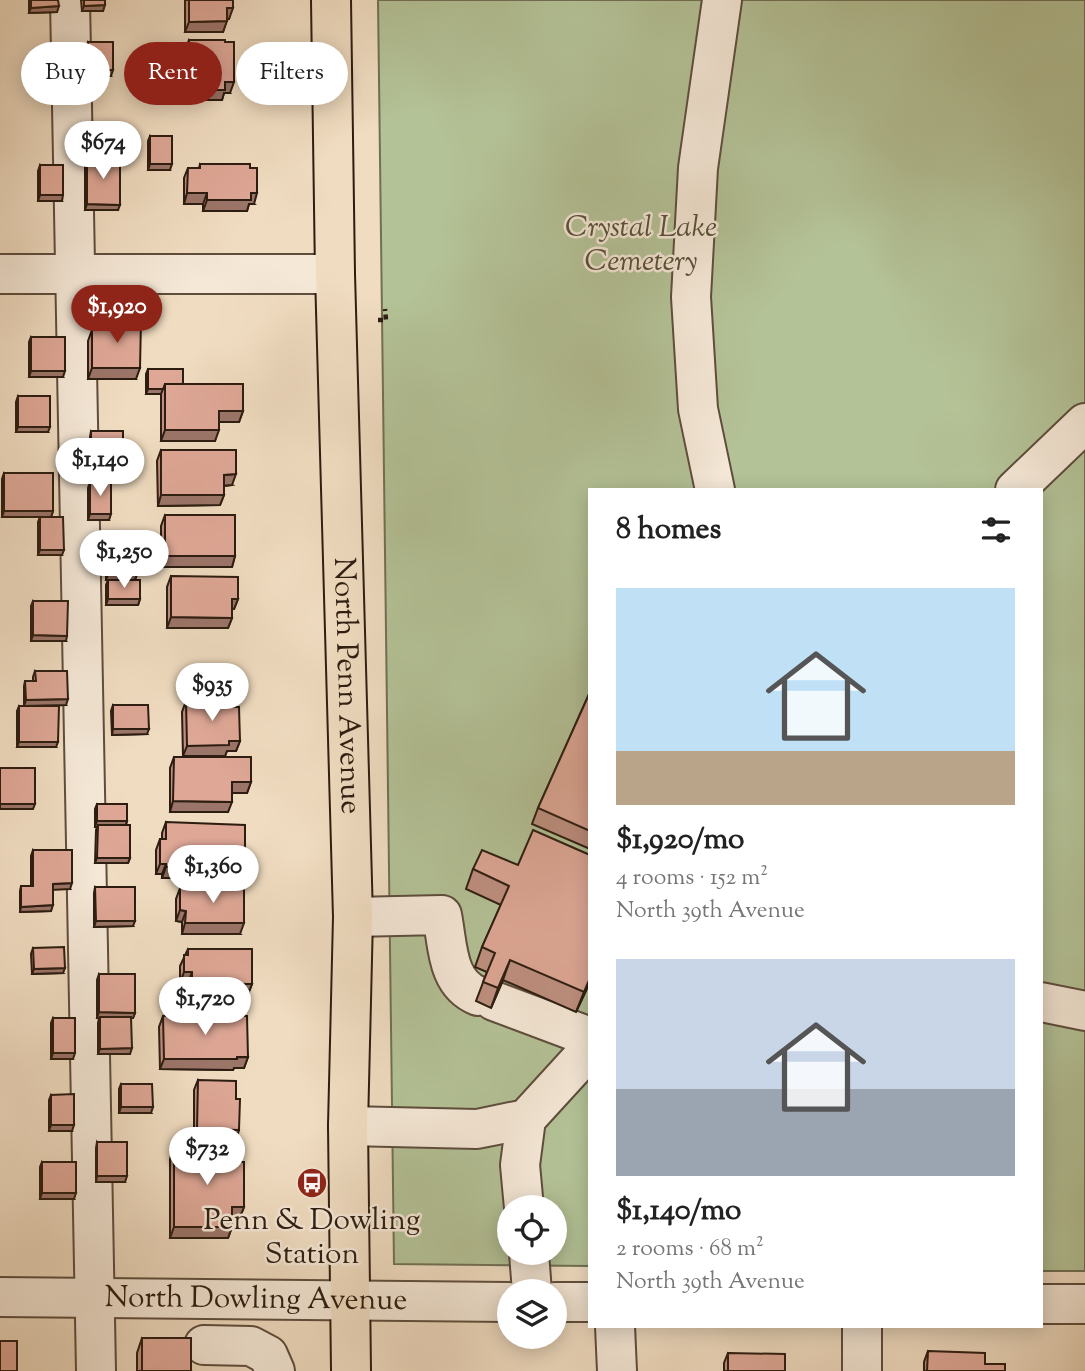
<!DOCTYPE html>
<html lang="en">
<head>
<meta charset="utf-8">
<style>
	:root { --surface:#fff; --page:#f2f2f2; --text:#222; --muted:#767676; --accent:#8f2418 }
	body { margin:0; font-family:"Sorts Mill Goudy",serif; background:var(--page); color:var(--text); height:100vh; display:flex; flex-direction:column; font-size:26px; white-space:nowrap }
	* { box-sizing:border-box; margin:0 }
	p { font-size:23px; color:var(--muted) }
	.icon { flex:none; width:38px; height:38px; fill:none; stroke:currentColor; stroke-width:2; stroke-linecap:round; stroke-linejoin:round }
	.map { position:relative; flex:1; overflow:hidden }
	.sheet { position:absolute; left:588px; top:488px; width:455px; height:840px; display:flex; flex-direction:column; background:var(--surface); border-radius:0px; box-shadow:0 4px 18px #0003 }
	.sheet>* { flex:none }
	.banner { position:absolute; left:21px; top:42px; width:462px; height:63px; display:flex; gap:14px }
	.tools { position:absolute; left:497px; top:1195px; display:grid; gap:14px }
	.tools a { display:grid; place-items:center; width:70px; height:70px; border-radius:50%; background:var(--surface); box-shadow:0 4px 18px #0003; font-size:35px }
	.price { position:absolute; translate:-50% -60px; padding:0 16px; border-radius:24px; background:#fff; color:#222; font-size:23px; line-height:46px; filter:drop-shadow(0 2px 4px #0008) }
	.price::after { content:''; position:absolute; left:50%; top:42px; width:21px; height:16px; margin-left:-10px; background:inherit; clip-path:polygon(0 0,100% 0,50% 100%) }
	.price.on { background:var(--accent); color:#fff }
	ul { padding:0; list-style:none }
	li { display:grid; align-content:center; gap:14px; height:371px; padding:0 28px }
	li span { display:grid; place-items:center; height:217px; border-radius:0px; color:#555 }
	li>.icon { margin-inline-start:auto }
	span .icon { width:126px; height:126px; fill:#fffc; stroke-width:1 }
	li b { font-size:30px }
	h2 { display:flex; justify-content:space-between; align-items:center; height:84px; padding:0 28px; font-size:30px }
	.pill { padding:0 24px; border-radius:32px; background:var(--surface); box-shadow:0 4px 18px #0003; font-size:24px; line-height:63px }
	.pill.on { background:var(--accent); color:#fff }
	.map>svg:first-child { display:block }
</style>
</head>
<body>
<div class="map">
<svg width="1085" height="1371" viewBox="0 0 1085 1371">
	<rect width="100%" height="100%" fill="#f0dcc1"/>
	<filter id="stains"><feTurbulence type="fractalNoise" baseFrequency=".00286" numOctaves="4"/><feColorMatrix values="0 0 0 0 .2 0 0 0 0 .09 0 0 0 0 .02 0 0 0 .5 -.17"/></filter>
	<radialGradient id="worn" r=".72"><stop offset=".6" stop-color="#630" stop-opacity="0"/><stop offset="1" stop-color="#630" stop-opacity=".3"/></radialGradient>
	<!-- green -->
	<path fill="#b4c297" stroke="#707054" stroke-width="2" fill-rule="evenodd" d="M 378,0 L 1085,0 L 1085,1271 L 1041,1271 L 1041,490 L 590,490 L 590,1266 L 394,1264 ZM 509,1208 L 555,1208 L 555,1253 L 509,1253 Z"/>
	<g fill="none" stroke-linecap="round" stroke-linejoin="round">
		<!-- minor casing -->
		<g stroke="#5e4d3d" stroke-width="42">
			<g id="minor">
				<path d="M 70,0 L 96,1371"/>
				<path d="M 0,274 L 335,274"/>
				<path d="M 715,490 L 698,409 L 691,297 L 698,168 L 722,0"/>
				<path d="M 1015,490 L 1085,423"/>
				<path d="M 353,917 L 442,915 C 448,945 446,983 478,996"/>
				<path d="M 494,1001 L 590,1037"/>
				<path d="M 1041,1002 L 1085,1011"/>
				<path d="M 348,1126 L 477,1129 L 526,1119 L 590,1049"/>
				<path d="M 524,1208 L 520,1165 L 526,1119"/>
				<path d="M 529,1253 L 532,1292"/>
				<path id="s1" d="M 0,1297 L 509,1302"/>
				<path d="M 555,1302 L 590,1302"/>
				<path d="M 1041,1304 L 1085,1304"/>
				<path d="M 615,1326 L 617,1371"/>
				<path d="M 862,1326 L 862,1371"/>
				<path d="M 204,1345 L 251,1346 L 268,1355 L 275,1371"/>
			</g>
		</g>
		<!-- major casing -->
		<g stroke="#2d1d11" stroke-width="42">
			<g id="major">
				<path id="s2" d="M 331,0 L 335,274 L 353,917 L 348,1126 L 351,1371"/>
			</g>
		</g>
		<!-- path -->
		<path stroke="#2d1d11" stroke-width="4.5" stroke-dasharray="5 3.5" stroke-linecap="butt" d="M 378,320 L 386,320 L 385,309"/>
		<!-- minor -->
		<use href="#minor" stroke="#f5e8d7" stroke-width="38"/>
		<!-- major -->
		<use href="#major" stroke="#f0dcc1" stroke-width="38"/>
	</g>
	<!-- wall -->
	<g fill="#bf9081" stroke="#2d1d11" stroke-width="2">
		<path d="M 29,0 L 58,0 L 57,12 L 29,13 Z"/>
		<path d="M 81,0 L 105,0 L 103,11 L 82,11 Z"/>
		<path d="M 185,0 L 233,0 L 229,19 L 227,19 L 223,32 L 185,32 Z"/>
		<path d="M 189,40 L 230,93 L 224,93 L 222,100 L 174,100 L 174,68 L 178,57 L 185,57 L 185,50 Z"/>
		<path d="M 88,42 L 111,76 L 86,76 L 86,47 Z"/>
		<path d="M 150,136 L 170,170 L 148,170 L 148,141 Z"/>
		<path d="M 87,153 L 104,163 L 118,210 L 85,210 L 85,159 Z"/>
		<path d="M 200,164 L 254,204 L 249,204 L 247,211 L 203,211 L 203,204 L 184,204 L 184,178 L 188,168 L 199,168 Z"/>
		<path d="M 40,165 L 62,201 L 38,201 L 38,171 Z"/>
		<path d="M 99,320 L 136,379 L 88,379 L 88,341 L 92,330 L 96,330 Z"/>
		<path d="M 31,337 L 63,377 L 29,377 L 29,342 Z"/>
		<path d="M 148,369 L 243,411 L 239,422 L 219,422 L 215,441 L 161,441 L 161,394 L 146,394 L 146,374 Z"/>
		<path d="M 18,396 L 48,432 L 16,432 L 16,402 Z"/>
		<path d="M 91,431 L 123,451 L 121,456 L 90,456 L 90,437 Z"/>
		<path d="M 161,450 L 232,485 L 224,486 L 224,495 L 220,505 L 158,506 L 157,461 Z"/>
		<path d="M 4,473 L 53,511 L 51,517 L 2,517 L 2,479 Z"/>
		<path d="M 90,482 L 109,520 L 88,520 L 88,488 Z"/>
		<path d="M 165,515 L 235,556 L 232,567 L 161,567 L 161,526 Z"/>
		<path d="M 40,517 L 62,555 L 38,555 L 38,522 Z"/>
		<path d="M 108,536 L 137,574 L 135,580 L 106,580 L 106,542 Z"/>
		<path d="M 171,576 L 238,599 L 234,609 L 232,609 L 232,618 L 228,628 L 167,628 L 167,587 Z"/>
		<path d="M 108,580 L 140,599 L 138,605 L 106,605 L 106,585 Z"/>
		<path d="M 33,601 L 66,641 L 31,641 L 31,606 Z"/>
		<path d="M 35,671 L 66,705 L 24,706 L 24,686 L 25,681 L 33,681 L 33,677 Z"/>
		<path d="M 590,692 L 590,849 L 532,824 L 538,808 Z"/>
		<path d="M 186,701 L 228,707 L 240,741 L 236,751 L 227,751 L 225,756 L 183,756 L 182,712 Z"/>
		<path d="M 113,705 L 147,734 L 112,735 L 111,711 Z"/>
		<path d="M 19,706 L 56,747 L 17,747 L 17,711 Z"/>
		<path d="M 174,757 L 251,782 L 247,793 L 232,793 L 228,812 L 170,812 L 170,768 Z"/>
		<path d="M 97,804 L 127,821 L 126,825 L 130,858 L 128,863 L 95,863 L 96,830 L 97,827 L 95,827 L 95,809 Z"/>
		<path d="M 166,822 L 245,864 L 241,875 L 231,875 L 230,878 L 162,878 L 162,874 L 156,874 L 156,850 L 160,839 L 162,839 L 162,833 Z"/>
		<path d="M 33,850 L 70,889 L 53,889 L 51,911 L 20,912 L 20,891 L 21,886 L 31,886 L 31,856 Z"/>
		<path d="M 590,855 L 590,982 L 576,1012 L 503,980 L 491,1008 L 476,1001 L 487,972 L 475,967 L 482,947 L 501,905 L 466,889 L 473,869 L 518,865 Z"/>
		<path d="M 95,887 L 133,926 L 94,927 L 94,893 Z"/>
		<path d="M 180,888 L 240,934 L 182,934 L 182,922 L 176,921 L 176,899 Z"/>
		<path d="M 33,948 L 63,973 L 32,974 L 31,954 Z"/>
		<path d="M 188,949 L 252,984 L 248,994 L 231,994 L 229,998 L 188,998 L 188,983 L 180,983 L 180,966 Z"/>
		<path d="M 99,974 L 135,1013 L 133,1018 L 131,1018 L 130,1054 L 98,1054 L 98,1023 L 99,1018 L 97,1018 L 97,980 Z"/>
		<path d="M 163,1016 L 235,1016 L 248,1057 L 244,1068 L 234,1068 L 233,1070 L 160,1069 L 159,1027 Z"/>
		<path d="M 53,1018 L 73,1059 L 51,1059 L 51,1023 Z"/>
		<path d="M 198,1080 L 236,1141 L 194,1140 L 194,1090 Z"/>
		<path d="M 121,1084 L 151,1113 L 119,1113 L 119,1089 Z"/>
		<path d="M 51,1095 L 72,1131 L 49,1131 L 49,1100 Z"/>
		<path d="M 97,1142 L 125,1182 L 96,1182 L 96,1148 Z"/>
		<path d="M 174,1148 L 232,1162 L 244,1207 L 240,1217 L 232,1217 L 232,1227 L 228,1238 L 170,1238 L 170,1159 Z"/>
		<path d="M 42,1162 L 74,1199 L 40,1199 L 40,1167 Z"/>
		<path d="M 142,1338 L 191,1371 L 137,1371 L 137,1353 Z"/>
		<path d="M 928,1351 L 985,1364 L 1005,1371 L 924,1371 L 924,1362 Z"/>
		<path d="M 728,1353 L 785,1371 L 724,1371 L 724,1363 Z"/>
	</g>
	<!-- shaded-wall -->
	<g fill="#9b7569" stroke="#2d1d11" stroke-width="2">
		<path d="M 105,5 L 103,11 L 82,11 L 84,6 Z"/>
		<path d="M 59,6 L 57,12 L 29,13 L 31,8 Z"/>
		<path d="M 227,8 L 233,8 L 229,19 L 223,19 Z"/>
		<path d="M 227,21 L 223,32 L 185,32 L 189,22 Z"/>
		<path d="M 88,70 L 113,70 L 111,76 L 86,76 Z"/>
		<path d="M 225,82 L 234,82 L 230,93 L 224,93 L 222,100 L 174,100 L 178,90 Z"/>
		<path d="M 150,164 L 172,164 L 170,170 L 148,170 Z"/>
		<path d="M 187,193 L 207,193 L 203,204 L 184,204 Z"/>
		<path d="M 251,193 L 257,193 L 254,204 L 249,204 L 247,211 L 203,211 L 207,200 Z"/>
		<path d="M 40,195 L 63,195 L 62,201 L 38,201 Z"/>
		<path d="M 87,204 L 120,205 L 118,210 L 85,210 Z"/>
		<path d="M 92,368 L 140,368 L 136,379 L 88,379 Z"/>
		<path d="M 31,371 L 65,371 L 63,377 L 29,377 Z"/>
		<path d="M 148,389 L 163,389 L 161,394 L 146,394 Z"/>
		<path d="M 219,411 L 243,411 L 239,422 L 215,422 Z"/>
		<path d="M 18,427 L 50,427 L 48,432 L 16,432 Z"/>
		<path d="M 165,430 L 219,430 L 215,441 L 161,441 Z"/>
		<path d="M 91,451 L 123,451 L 121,456 L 90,456 Z"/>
		<path d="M 236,474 L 232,485 L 220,486 L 224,475 Z"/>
		<path d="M 161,495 L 224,495 L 220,505 L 158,506 Z"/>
		<path d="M 4,511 L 53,511 L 51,517 L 2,517 Z"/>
		<path d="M 90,514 L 111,514 L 109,520 L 88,520 Z"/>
		<path d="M 40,550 L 64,550 L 62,555 L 38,555 Z"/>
		<path d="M 165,556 L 235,556 L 232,567 L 161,567 Z"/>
		<path d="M 108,574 L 137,574 L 135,580 L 106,580 Z"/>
		<path d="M 108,599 L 140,599 L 138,605 L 106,605 Z"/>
		<path d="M 232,599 L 238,599 L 234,609 L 228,609 Z"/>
		<path d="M 171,617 L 232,618 L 228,628 L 167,628 Z"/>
		<path d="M 33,635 L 67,636 L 66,641 L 31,641 Z"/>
		<path d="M 68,699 L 66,705 L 24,706 L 26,700 Z"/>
		<path d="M 113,729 L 149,729 L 147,734 L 112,735 Z"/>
		<path d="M 229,741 L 240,741 L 236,751 L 227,751 L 225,756 L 183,756 L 187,746 Z"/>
		<path d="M 19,742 L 58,742 L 56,747 L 17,747 Z"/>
		<path d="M 232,782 L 251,782 L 247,793 L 228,793 Z"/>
		<path d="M 173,801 L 232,802 L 228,812 L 170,812 Z"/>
		<path d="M 0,804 L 35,804 L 33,809 L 0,809 Z"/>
		<path d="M 97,821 L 127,821 L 125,827 L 95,827 Z"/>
		<path d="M 97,858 L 130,858 L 128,863 L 95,863 Z"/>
		<path d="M 160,864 L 166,864 L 162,874 L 156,874 Z"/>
		<path d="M 245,864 L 241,875 L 231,875 L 230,878 L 162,878 L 166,867 Z"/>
		<path d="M 72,883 L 70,889 L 51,890 L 53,884 Z"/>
		<path d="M 53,905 L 51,911 L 20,912 L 21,907 Z"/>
		<path d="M 180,910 L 186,911 L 182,922 L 176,921 Z"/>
		<path d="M 96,921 L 135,921 L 133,926 L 94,927 Z"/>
		<path d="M 185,923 L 244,923 L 240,934 L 182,934 Z"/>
		<path d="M 510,960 L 503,980 L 491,1008 L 498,988 Z"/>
		<path d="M 65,968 L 63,973 L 32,974 L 34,969 Z"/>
		<path d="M 184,972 L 192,972 L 188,983 L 180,983 Z"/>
		<path d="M 590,978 L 590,982 L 576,1012 L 584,992 Z"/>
		<path d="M 233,984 L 252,984 L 248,994 L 231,994 L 229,998 L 188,998 L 192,988 Z"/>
		<path d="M 99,1012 L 135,1013 L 133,1018 L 97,1018 Z"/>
		<path d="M 132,1048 L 130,1054 L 98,1054 L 100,1049 Z"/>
		<path d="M 53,1053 L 75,1053 L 73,1059 L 51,1059 Z"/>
		<path d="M 248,1057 L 244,1068 L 234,1068 L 233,1070 L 160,1069 L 164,1059 Z"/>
		<path d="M 121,1107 L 153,1107 L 151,1113 L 119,1113 Z"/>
		<path d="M 51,1125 L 74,1125 L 72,1131 L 49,1131 Z"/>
		<path d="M 197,1129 L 239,1130 L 236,1141 L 194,1140 Z"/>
		<path d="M 97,1176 L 127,1176 L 125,1182 L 96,1182 Z"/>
		<path d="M 42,1193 L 76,1193 L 74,1199 L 40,1199 Z"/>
		<path d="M 232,1207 L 244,1207 L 240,1217 L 228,1217 Z"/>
		<path d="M 174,1227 L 232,1227 L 228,1238 L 170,1238 Z"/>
	</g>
	<!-- building -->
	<g fill="#dea796" stroke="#2d1d11" stroke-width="2">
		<path d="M 31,0 L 58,0 L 59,6 L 31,8 Z"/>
		<path d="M 84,0 L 105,0 L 105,5 L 84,6 Z"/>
		<path d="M 189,0 L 233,0 L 233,8 L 227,8 L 227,21 L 189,22 Z"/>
		<path d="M 189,40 L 225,40 L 225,42 L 234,42 L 234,82 L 225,82 L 225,90 L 178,90 L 178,57 L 189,57 Z"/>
		<rect x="88" y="42" width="25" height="28"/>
		<rect x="150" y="136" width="22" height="28"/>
		<path d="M 87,153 L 104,153 L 104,163 L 120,163 L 120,205 L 87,204 Z"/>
		<path d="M 200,164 L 250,164 L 250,168 L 257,168 L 257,193 L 251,193 L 251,200 L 207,200 L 207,193 L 187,193 L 188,168 L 200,168 Z"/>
		<rect x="40" y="165" width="23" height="30"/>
		<path d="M 99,320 L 141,320 L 140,368 L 92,368 L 92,330 L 99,330 Z"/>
		<rect x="31" y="337" width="34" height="34"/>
		<path d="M 148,369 L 183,369 L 183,384 L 165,384 L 163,389 L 148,389 Z"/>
		<path d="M 165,384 L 243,384 L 243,411 L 219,411 L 219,430 L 165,430 Z"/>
		<rect x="18" y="396" width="32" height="31"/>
		<rect x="91" y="431" width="32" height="20"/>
		<path d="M 161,450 L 236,450 L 236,474 L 224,475 L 224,495 L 161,495 Z"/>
		<rect x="4" y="473" width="49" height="38"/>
		<rect x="90" y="482" width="21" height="32"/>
		<rect x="165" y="515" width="70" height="41"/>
		<path d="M 40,517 L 63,517 L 64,550 L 40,550 Z"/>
		<rect x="108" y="536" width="29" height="38"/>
		<path d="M 171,576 L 238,577 L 238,599 L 232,599 L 232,618 L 171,617 Z"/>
		<rect x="108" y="580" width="32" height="19"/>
		<path d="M 33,601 L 68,601 L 67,636 L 33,635 Z"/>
		<path d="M 35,671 L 67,671 L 68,699 L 26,700 L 25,681 L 36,681 Z"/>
		<path d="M 590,692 L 590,831 L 538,808 Z"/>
		<path d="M 186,701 L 229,701 L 228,707 L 239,707 L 240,741 L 229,741 L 229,745 L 187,746 Z"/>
		<path d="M 113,705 L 148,705 L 149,729 L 113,729 Z"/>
		<path d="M 19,706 L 59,706 L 58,742 L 19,742 Z"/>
		<path d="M 174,757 L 251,757 L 251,782 L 232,782 L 232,802 L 173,801 Z"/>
		<rect x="0" y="768" width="35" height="36"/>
		<rect x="97" y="804" width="30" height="17"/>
		<path d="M 166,822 L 245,825 L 245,864 L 234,864 L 234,867 L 166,867 L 166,864 L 160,864 L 160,839 L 166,839 Z"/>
		<path d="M 98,825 L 130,825 L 130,858 L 97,858 Z"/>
		<path d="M 533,830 L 590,855 L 590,978 L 584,992 L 510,960 L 498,988 L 483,982 L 495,953 L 482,947 L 509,886 L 473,869 L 482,850 L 518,865 Z"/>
		<path d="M 33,850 L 72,850 L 72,883 L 53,884 L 53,905 L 21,907 L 21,886 L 33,886 Z"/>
		<path d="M 95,887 L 135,887 L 135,921 L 96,921 Z"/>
		<path d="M 180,888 L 244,888 L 244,923 L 185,923 L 186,911 L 180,910 Z"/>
		<path d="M 64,947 L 65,968 L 34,969 L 33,948 Z"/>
		<path d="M 188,949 L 252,949 L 252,984 L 233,984 L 233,988 L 192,988 L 192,972 L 184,972 L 184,955 L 188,955 Z"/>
		<path d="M 99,974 L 135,974 L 135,1013 L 99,1012 Z"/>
		<path d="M 235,1014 L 235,1016 L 247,1016 L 248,1057 L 237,1057 L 237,1059 L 164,1059 L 163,1016 Z"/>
		<path d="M 100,1017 L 131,1017 L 132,1048 L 100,1049 Z"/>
		<rect x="53" y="1018" width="22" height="35"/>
		<path d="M 198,1080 L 236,1081 L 236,1099 L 240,1099 L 239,1130 L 197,1129 Z"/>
		<path d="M 121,1084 L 152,1084 L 153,1107 L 121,1107 Z"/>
		<path d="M 74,1094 L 74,1125 L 51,1125 L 51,1095 Z"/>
		<rect x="97" y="1142" width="30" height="34"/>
		<path d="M 174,1148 L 232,1148 L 232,1162 L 244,1162 L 244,1207 L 232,1207 L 232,1227 L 174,1227 Z"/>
		<rect x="42" y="1162" width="34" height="31"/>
		<rect x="142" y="1338" width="49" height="33"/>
		<rect x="0" y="1341" width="17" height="30"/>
		<path d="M 928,1351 L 985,1353 L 985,1364 L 1005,1364 L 1005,1371 L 927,1371 Z"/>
		<path d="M 728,1353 L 785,1354 L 785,1371 L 728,1371 Z"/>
	</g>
	<!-- icons -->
	<defs>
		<g id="bus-disc" transform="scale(1.575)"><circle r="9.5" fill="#8f2418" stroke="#f5e8d7"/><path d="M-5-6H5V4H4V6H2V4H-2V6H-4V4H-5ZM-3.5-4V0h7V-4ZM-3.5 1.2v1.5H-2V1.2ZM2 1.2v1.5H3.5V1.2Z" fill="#fff"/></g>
	</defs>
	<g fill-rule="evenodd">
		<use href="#bus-disc" x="312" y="1183"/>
	</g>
	<g text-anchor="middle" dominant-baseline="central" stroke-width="5" stroke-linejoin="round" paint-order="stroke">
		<!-- park labels -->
		<g font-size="30" font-style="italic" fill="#564f39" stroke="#f5e8d7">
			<text x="641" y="228">Crystal Lake<tspan x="641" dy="34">Cemetery</tspan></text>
		</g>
		<!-- street labels -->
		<g font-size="30" fill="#2d1d11" stroke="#f5e8d7">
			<text stroke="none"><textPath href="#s2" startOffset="686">North Penn Avenue</textPath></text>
			<text stroke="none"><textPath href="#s1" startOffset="256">North Dowling Avenue</textPath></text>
		</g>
		<!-- poi labels -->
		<g font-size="30" fill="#2d1d11" stroke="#f5e8d7">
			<text x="312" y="1221">Penn &amp; Dowling<tspan x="312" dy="34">Station</tspan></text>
		</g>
	</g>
	<rect width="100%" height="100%" filter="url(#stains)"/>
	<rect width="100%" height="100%" fill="url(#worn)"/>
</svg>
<div class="tools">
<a><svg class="icon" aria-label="locate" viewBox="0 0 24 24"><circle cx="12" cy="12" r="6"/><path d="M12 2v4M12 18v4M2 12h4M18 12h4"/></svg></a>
<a><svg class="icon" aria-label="layers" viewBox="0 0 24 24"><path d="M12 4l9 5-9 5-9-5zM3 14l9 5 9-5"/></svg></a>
</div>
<b class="price" style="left:103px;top:181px">$674</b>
<b class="price on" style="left:117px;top:345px">$1,920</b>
<b class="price" style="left:100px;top:498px">$1,140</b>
<b class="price" style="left:124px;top:590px">$1,250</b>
<b class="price" style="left:212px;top:723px">$935</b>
<b class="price" style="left:213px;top:905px">$1,360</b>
<b class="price" style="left:205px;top:1037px">$1,720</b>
<b class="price" style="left:207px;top:1187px">$732</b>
<div class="banner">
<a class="pill">Buy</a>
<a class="pill on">Rent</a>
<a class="pill">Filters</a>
</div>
<section class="sheet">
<h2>8 homes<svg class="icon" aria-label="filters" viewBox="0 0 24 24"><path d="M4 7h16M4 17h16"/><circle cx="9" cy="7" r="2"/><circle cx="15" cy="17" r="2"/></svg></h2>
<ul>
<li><span style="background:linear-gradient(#bfe0f5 75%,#b9a48a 0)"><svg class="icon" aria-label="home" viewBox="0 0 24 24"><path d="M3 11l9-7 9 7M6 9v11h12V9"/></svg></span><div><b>$1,920/mo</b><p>4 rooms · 152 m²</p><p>North 39th Avenue</p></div></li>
<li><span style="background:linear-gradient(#c9d6e8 60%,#9aa5b1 0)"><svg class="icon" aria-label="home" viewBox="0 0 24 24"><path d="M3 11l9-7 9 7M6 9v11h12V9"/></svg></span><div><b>$1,140/mo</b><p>2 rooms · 68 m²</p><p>North 39th Avenue</p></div></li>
</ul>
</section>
</div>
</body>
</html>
